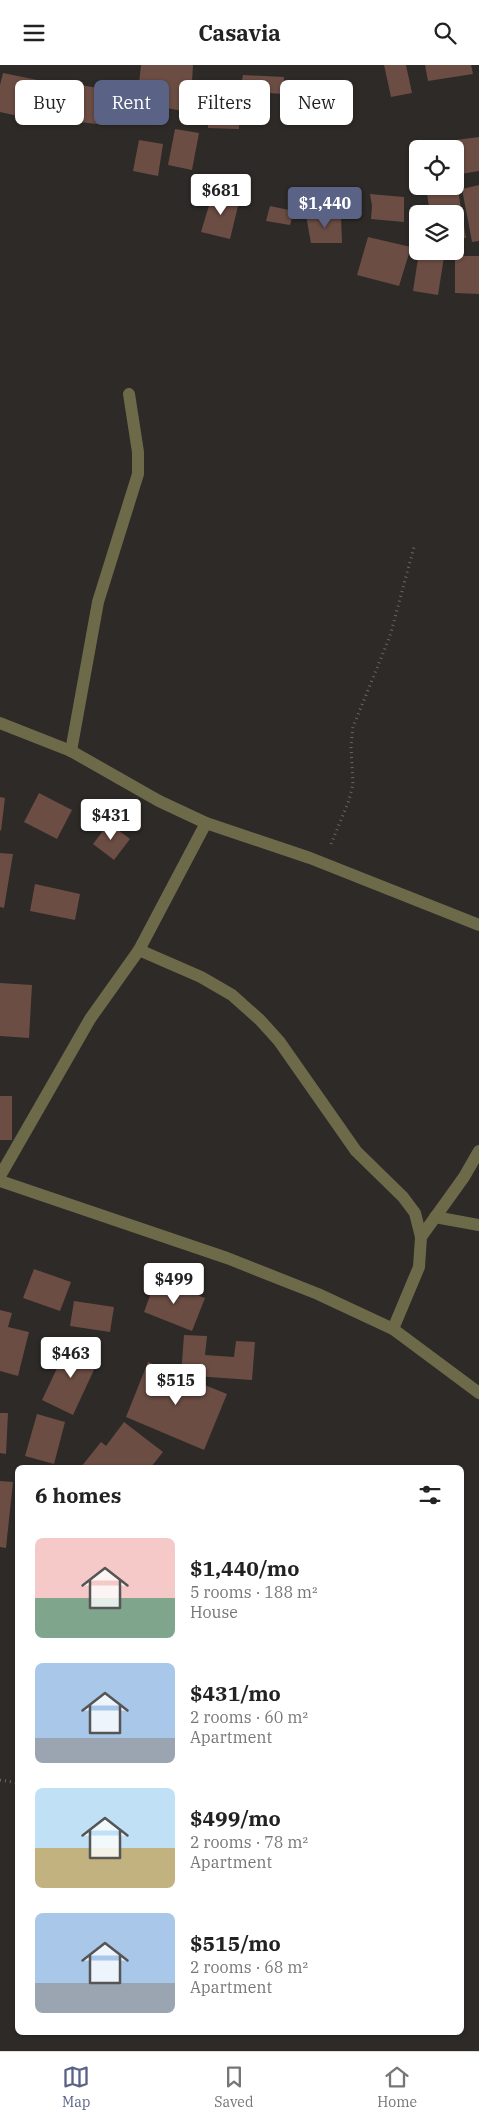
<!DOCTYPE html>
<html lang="en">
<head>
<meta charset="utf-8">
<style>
	:root { --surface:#fff; --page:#f6f6f6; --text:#222; --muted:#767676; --line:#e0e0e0; --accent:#5a6385 }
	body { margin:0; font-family:"IBM Plex Serif",serif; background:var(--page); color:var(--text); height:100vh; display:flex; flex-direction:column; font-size:19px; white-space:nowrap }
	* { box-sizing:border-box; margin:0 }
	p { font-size:16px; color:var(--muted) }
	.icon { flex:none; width:28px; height:28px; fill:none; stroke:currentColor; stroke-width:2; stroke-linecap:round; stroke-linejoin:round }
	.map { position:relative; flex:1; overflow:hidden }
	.details { position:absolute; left:15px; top:1400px; width:449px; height:570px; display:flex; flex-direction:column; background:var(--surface); border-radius:8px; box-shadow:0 1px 4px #0004 }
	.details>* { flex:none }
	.hud { position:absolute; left:15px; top:15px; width:450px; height:45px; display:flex; gap:10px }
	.buttons { position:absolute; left:409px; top:75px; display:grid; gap:10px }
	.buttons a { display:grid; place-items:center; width:55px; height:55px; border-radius:8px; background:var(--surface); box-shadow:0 1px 4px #0004; font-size:25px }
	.price { position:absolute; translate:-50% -42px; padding:0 11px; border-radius:5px; background:#fff; color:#222; font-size:16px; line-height:32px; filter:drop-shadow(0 1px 2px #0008) }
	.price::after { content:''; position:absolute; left:50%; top:30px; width:15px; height:11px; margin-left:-8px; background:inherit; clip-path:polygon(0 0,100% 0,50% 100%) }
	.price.on { background:var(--accent); color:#fff }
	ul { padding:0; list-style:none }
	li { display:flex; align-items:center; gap:15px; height:125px; padding:0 20px }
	li span { display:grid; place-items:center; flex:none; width:140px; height:100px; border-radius:8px; color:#555 }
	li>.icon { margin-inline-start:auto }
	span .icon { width:60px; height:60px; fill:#fffc; stroke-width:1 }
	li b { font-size:21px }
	h2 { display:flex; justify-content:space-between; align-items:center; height:60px; padding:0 20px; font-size:21px }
	.pill { padding:0 18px; border-radius:8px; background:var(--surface); box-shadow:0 1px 4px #0004; font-size:18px; line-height:45px }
	.pill.on { background:var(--accent); color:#fff }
	header { display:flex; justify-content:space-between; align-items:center; height:65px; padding:0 20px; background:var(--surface); font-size:22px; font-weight:800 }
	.tab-bar { display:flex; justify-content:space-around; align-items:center; height:70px; border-top:1px solid var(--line); background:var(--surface); font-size:14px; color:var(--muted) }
	.tab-bar a { display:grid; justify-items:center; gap:2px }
	.tab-bar .on { color:var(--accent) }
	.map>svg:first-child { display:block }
</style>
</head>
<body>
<header><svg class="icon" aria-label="menu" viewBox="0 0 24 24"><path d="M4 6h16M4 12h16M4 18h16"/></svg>Casavia<svg class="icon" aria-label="search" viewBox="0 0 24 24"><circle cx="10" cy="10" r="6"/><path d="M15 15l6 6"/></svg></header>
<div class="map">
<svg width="479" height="1986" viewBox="0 0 479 1986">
	<rect width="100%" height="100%" fill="#2d2a27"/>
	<!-- building -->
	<g fill="#6b4d43">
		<path d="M 141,0 L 193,0 L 192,17 L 185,17 L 181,29 L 188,32 L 183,46 L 137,38 Z"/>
		<path d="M 384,0 L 406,0 L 412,28 L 391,32 Z"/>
		<path d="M 425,0 L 471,0 L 473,9 L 428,16 Z"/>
		<path d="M 3,8 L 62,20 L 54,59 L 0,47 L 0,20 Z"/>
		<path d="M 243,10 L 284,12 L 283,29 L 240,26 Z"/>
		<path d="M 315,15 L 348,19 L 348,44 L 312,40 Z"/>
		<path d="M 81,20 L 109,25 L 105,60 L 71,56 Z"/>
		<path d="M 209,30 L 240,31 L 239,64 L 208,63 Z"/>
		<path d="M 175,64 L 199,68 L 192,105 L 168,100 Z"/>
		<path d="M 479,72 L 479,106 L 455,110 L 455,84 L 434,84 L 433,78 Z"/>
		<path d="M 139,75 L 163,79 L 158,111 L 133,106 Z"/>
		<path d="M 479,120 L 479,176 L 472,177 L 462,124 Z"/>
		<path d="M 458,125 L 466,173 L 455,174 L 455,149 L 430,149 L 427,129 Z"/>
		<path d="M 213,127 L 240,133 L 230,174 L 201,167 Z"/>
		<path d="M 370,129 L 404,132 L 404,157 L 371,154 L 372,141 Z"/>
		<path d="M 270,141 L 294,146 L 290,160 L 266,156 Z"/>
		<path d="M 306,151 L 341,151 L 342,178 L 311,178 Z"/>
		<path d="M 368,172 L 411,182 L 399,221 L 357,210 Z"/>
		<path d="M 419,187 L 444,192 L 438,230 L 413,226 Z"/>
		<path d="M 455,191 L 479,191 L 479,229 L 455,228 Z"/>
		<path d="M 39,728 L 72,745 L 57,774 L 24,757 Z"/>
		<path d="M 0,732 L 5,733 L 1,766 L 0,765 Z"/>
		<path d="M 109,758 L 130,774 L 114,795 L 93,779 Z"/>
		<path d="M 0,788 L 13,789 L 4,843 L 0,842 Z"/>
		<path d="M 35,819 L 80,829 L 75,855 L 30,846 Z"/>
		<path d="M 0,918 L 32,920 L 29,973 L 0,971 Z"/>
		<rect x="0" y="1031" width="12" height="44"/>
		<path d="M 34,1204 L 71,1217 L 60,1246 L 23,1233 Z"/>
		<path d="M 156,1214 L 205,1233 L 192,1266 L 144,1247 Z"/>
		<path d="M 74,1236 L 114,1242 L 110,1267 L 70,1261 Z"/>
		<path d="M 0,1245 L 12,1248 L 8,1262 L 29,1267 L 18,1311 L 0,1306 Z"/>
		<path d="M 184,1270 L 207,1271 L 205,1290 L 234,1292 L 236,1276 L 255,1277 L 252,1315 L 181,1310 Z"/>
		<path d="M 69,1278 L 99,1294 L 73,1350 L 42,1335 Z"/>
		<path d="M 148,1297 L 227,1329 L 204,1385 L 126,1352 Z"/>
		<path d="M 0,1348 L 8,1348 L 6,1389 L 0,1388 Z"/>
		<path d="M 37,1349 L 65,1357 L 54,1399 L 25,1391 Z"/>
		<path d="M 124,1357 L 163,1387 L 151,1402 L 81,1402 L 101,1377 L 106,1381 Z"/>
		<path d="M 0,1416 L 13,1417 L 6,1483 L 0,1482 Z"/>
	</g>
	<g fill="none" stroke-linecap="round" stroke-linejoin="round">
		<!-- path -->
		<g stroke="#6a6765" stroke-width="3" stroke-dasharray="1 4" stroke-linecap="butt">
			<path d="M 331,779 L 348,738 L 353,720 L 351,681 L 353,662 L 390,571 L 414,482"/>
			<path d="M 0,1715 L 18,1718"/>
		</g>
		<!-- minor -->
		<g stroke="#6d6a4a" stroke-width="12">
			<path d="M 0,658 L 71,686 L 159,736 L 206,758 L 310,793 L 479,860"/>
			<path d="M 71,686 L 98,537 L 138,409 L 138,387 L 129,329"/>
			<path d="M 139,885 L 201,912 L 232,930 L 260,955 L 279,976 L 356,1086 L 403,1132 L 415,1148 L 421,1172 L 419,1202 L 393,1264"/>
			<path d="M 0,1111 L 90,954 L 139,885 L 206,758"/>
			<path d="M 0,1116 L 227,1193 L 318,1229 L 393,1264 L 479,1328"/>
			<path d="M 435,1152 L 479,1160"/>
			<path d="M 421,1172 L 464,1112 L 479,1086"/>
		</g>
	</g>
</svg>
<div class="buttons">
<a><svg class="icon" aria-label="locate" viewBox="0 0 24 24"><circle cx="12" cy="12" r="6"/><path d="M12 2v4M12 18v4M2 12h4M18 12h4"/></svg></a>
<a><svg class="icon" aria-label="layers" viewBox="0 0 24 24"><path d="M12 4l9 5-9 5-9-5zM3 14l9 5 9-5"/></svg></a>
</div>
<b class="price" style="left:221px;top:151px">$681</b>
<b class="price on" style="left:325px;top:164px">$1,440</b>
<b class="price" style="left:111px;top:776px">$431</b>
<b class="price" style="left:174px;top:1240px">$499</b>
<b class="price" style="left:71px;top:1314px">$463</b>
<b class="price" style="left:176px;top:1341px">$515</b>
<div class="hud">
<a class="pill">Buy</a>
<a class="pill on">Rent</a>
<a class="pill">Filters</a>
<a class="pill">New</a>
</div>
<section class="details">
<h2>6 homes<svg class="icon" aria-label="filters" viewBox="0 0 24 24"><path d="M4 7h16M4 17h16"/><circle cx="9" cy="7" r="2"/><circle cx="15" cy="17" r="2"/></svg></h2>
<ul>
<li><span style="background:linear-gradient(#f6c9c9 60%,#7fa58c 0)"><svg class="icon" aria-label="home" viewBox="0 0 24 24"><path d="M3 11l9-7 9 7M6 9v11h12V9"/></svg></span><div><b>$1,440/mo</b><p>5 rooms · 188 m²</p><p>House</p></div></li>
<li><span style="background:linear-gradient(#a9c7e8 75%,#9aa5b1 0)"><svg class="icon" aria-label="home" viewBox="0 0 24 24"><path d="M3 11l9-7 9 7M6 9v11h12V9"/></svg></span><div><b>$431/mo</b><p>2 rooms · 60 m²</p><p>Apartment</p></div></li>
<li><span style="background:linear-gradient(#bfe0f5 60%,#c2b280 0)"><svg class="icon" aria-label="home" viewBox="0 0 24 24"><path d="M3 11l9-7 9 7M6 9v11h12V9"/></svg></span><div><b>$499/mo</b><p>2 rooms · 78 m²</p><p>Apartment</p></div></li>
<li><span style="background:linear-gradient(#a9c7e8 70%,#9aa5b1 0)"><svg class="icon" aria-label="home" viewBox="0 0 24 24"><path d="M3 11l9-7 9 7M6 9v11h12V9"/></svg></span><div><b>$515/mo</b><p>2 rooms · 68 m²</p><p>Apartment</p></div></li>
</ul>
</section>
</div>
<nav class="tab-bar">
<a class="on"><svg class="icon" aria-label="map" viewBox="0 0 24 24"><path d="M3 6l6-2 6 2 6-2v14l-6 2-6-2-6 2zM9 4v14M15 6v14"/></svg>Map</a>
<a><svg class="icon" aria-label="saved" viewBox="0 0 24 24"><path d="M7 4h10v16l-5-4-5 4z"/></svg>Saved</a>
<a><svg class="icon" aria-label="home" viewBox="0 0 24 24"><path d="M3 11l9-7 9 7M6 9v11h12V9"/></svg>Home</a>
</nav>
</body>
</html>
